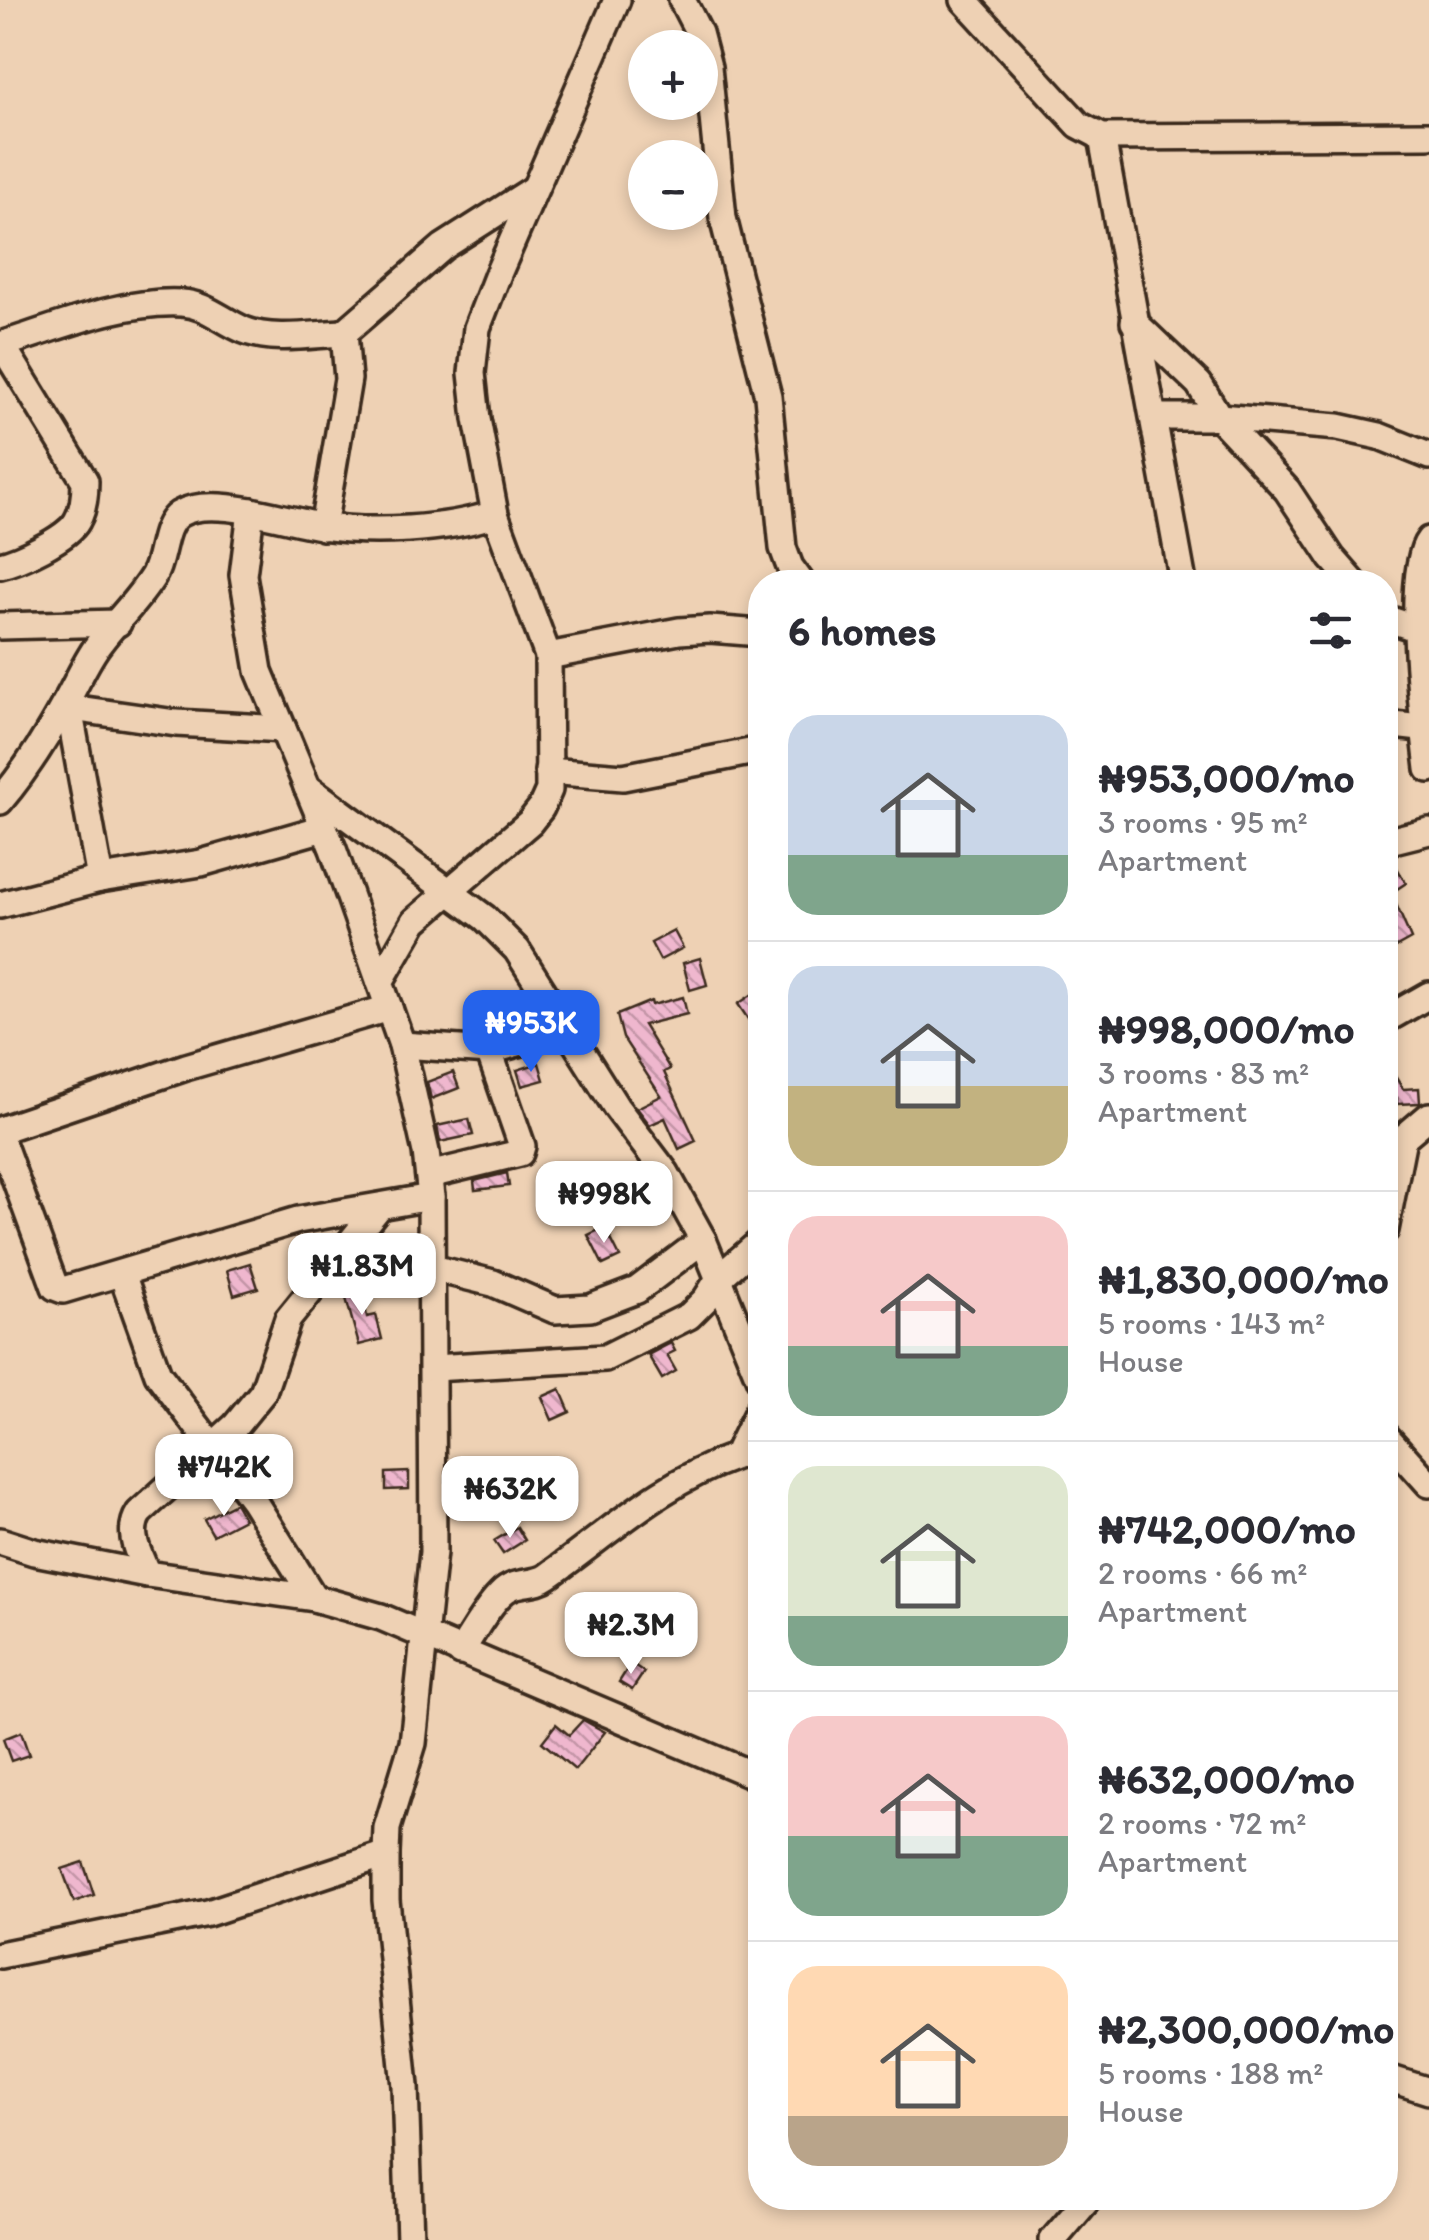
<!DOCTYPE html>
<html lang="en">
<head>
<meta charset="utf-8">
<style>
	:root { --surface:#fff; --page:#f7f7f7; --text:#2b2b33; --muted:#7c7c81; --line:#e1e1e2; --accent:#2563eb }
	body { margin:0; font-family:Itim,sans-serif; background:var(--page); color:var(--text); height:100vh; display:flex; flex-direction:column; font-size:38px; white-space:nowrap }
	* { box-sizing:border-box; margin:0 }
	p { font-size:32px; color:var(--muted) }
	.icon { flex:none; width:55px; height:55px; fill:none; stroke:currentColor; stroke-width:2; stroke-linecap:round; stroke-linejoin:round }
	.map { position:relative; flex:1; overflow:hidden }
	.drawer { position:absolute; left:748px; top:570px; width:650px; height:1640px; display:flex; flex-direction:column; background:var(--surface); border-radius:40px; box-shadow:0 5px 15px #0003 }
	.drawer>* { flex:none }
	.controls { position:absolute; left:628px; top:30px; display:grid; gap:20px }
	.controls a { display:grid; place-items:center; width:90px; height:90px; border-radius:50%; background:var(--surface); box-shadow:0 5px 15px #0003; font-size:50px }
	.price { position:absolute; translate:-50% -85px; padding:0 22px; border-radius:20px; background:#fff; color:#222; font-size:32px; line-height:65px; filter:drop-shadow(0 2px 5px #0008) }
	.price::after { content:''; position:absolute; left:50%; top:60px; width:30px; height:22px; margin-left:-15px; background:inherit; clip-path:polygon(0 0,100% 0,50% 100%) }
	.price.selected { background:var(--accent); color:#fff }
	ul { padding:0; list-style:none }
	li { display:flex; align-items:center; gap:30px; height:250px; padding:0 40px }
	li+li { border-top:2px solid var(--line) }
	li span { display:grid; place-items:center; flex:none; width:280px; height:200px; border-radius:30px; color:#555 }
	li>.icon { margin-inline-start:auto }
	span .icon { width:120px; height:120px; fill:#fffc; stroke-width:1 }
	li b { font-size:42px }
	h2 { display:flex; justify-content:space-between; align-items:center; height:120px; padding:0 40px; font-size:42px }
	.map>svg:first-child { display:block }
</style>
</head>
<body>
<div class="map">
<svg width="1429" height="2240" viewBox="0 0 1429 2240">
	<defs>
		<pattern id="building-back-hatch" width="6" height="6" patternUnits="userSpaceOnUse" patternTransform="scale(2.5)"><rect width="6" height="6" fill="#efb7ce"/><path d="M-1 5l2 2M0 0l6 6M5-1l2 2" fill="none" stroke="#c395a7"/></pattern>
	</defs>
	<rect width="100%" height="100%" fill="#eed1b4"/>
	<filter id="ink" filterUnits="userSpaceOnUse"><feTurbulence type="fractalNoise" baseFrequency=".01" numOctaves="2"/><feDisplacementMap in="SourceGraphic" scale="20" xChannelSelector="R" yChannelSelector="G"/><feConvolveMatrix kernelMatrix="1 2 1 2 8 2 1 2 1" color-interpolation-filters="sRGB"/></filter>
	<g filter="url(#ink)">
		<!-- building -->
		<g fill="url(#building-back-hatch)" stroke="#3b2a1e" stroke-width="2.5">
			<path d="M 1397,868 L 1406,883 L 1385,897 L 1385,875 Z"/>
			<path d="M 1396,904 L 1411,939 L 1393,949 L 1385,934 L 1385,910 Z"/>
			<path d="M 674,931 L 683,948 L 660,960 L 651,943 Z"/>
			<path d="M 700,958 L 707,985 L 690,990 L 683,963 Z"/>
			<path d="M 760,989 L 760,1037 L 738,1004 Z"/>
			<path d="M 683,997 L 687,1014 L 643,1025 L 670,1069 L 664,1072 L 696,1141 L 679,1149 L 665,1118 L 650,1125 L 637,1108 L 661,1096 L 623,1038 L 617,1015 L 651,1001 L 652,1005 Z"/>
			<path d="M 1385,1060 L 1403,1089 L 1419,1088 L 1420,1103 L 1397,1104 L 1397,1098 L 1385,1101 Z"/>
			<path d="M 539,1063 L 544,1080 L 522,1086 L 517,1070 Z"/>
			<path d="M 453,1072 L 459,1088 L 431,1099 L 427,1082 Z"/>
			<path d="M 469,1119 L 473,1135 L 440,1142 L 437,1126 Z"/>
			<path d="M 507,1173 L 509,1186 L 475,1190 L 474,1181 Z"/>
			<path d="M 605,1227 L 620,1257 L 603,1265 L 588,1235 Z"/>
			<path d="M 250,1263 L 258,1288 L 234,1295 L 227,1270 Z"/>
			<path d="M 361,1288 L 367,1317 L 376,1315 L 382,1339 L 359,1345 L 344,1291 Z"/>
			<path d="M 671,1343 L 675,1351 L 667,1355 L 676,1371 L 662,1379 L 648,1355 Z"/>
			<path d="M 560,1389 L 570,1412 L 552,1420 L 542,1397 Z"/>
			<path d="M 409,1472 L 409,1489 L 386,1490 L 386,1473 Z"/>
			<path d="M 235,1503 L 244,1519 L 213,1535 L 204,1519 Z"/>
			<path d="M 517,1527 L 525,1540 L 503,1554 L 494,1541 Z"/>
			<path d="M 631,1663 L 644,1672 L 632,1690 L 619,1682 Z"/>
			<path d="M 583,1720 L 605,1732 L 575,1770 L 542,1742 L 556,1724 L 569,1735 Z"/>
			<path d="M 21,1732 L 29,1755 L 11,1761 L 3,1739 Z"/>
			<path d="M 83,1862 L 94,1895 L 74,1902 L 62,1869 Z"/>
		</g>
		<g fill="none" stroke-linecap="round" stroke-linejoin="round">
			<!-- minor casing -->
			<g stroke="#3b2a1e" stroke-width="32">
				<g id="minor">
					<path d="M 682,0 L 699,33 L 708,67 L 723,218 L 768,396 L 783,548 L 790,567 L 801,582"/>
					<path d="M 964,0 L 1079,125 L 1102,137 L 1429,135"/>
					<path d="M 1102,137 L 1183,582"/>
					<path d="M 1134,322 L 1199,384 L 1219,417 L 1287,490 L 1332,558 L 1353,582"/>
					<path d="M 0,345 C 57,328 120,300 181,303 C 206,304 222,321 244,330 C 273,342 314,334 344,333"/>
					<path d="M 1154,417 L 1219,417 L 1338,427 L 1379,436 L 1429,456"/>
					<path d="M 251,511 L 243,575 L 259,671 L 333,849 L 402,1045 L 426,1152 L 431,1197 L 433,1552 L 413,1743 L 387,1828 L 386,1854 L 386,1900 L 405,2086 L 410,2240"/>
					<path d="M 323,527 L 348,379 L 344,333 L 443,247 L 534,189"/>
					<path d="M 1429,540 C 1404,571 1424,725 1429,769"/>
					<path d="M 0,565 C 19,561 68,538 77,521 C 84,509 85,494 85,481 L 2,345"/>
					<path d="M 1385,618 L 1418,629"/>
					<path d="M 0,626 L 118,623"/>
					<path d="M 548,656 L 679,631 L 710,629 L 760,633"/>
					<path d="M 64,707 L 176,723 L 283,729"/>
					<path d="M 69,708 L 100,879"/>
					<path d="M 1385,724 L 1429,729"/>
					<path d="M 548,771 L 623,777 L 760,750"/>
					<path d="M 307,787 L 485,918 L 517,950 L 616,1107 L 666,1173 L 703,1240 L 760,1380"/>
					<path d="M 0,801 C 25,772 48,735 67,700 C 78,681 87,658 101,641 C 118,619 138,600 153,576 C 164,559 161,526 179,514 C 211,494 286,521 321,526 C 373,534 445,530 495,514"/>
					<path d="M 1385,842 L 1429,831"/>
					<path d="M 0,905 L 100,879 L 201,863 L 324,828"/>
					<path d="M 380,982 L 415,921 L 530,822 L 541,808 L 549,790 L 548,656 L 495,514 L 477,419 L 472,373 L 477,328 L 498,274 L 617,0"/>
					<path d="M 1385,1020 L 1429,995"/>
					<path d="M 402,1045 L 489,1051 L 569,1029"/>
					<path d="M 0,1130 L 186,1067 L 389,1008"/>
					<path d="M 0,1137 L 55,1287 L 63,1290 L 298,1220 L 431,1197"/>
					<path d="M 429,1175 L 520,1153 L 522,1146 L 489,1051"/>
					<path d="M 1385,1230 L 1403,1138 L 1429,1116"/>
					<path d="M 432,1268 L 493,1283 L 555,1310 L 590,1308 L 637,1290 L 703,1240"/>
					<path d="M 122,1274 L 158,1374 L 253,1500 L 314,1598"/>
					<path d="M 433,1368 L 605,1358 L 689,1316 L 706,1299 L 720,1277 L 760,1242"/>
					<path d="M 1385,1435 L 1429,1484"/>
					<path d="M 0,1541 L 34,1552 L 147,1574 L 314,1598 L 381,1617 L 760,1778"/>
					<path d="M 147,1574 C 139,1554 126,1533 139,1513 L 236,1425 L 263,1392 L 288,1319 L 379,1207"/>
					<path d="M 460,1652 C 473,1634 484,1611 500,1595 C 516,1578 533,1587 548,1576 C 610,1532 662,1482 736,1456 L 760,1407"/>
					<path d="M 0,1955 L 208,1913 L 386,1854"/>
					<path d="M 1385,2077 L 1429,2091"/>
					<path d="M 1053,2240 L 1089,2198"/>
				</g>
			</g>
			<!-- minor -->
			<use href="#minor" stroke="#eed1b4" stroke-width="25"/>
		</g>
	</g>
</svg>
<div class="controls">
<a>+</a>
<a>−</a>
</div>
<b class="price selected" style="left:531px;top:1075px">₦953K</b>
<b class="price" style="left:604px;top:1246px">₦998K</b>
<b class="price" style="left:362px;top:1318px">₦1.83M</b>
<b class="price" style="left:224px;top:1519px">₦742K</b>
<b class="price" style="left:510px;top:1541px">₦632K</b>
<b class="price" style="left:631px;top:1677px">₦2.3M</b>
<section class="drawer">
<h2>6 homes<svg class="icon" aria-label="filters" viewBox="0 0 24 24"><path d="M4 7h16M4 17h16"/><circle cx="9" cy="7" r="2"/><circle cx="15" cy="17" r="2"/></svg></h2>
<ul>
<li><span style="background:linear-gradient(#c9d6e8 70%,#7fa58c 0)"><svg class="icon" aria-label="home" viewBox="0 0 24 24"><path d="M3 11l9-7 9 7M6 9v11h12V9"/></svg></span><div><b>₦953,000/mo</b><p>3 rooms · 95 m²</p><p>Apartment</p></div></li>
<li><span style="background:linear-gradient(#c9d6e8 60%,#c2b280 0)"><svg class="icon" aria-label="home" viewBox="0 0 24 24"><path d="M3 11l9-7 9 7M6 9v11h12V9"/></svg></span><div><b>₦998,000/mo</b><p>3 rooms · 83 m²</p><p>Apartment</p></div></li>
<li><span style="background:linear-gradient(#f6c9c9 65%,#7fa58c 0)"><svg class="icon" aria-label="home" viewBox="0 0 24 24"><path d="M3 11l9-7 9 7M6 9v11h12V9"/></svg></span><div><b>₦1,830,000/mo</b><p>5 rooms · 143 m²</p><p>House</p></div></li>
<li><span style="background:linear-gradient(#dfe7d0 75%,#7fa58c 0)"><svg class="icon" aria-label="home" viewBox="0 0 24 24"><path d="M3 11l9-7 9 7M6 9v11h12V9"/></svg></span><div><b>₦742,000/mo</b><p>2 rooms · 66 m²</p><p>Apartment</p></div></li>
<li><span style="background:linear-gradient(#f6c9c9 60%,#7fa58c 0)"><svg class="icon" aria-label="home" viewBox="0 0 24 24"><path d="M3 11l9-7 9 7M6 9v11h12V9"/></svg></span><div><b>₦632,000/mo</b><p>2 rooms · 72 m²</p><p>Apartment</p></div></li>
<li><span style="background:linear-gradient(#ffd9b3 75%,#b9a48a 0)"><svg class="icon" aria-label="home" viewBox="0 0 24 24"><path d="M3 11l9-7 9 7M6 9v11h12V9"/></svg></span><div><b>₦2,300,000/mo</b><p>5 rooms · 188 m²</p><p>House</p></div></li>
</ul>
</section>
</div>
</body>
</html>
